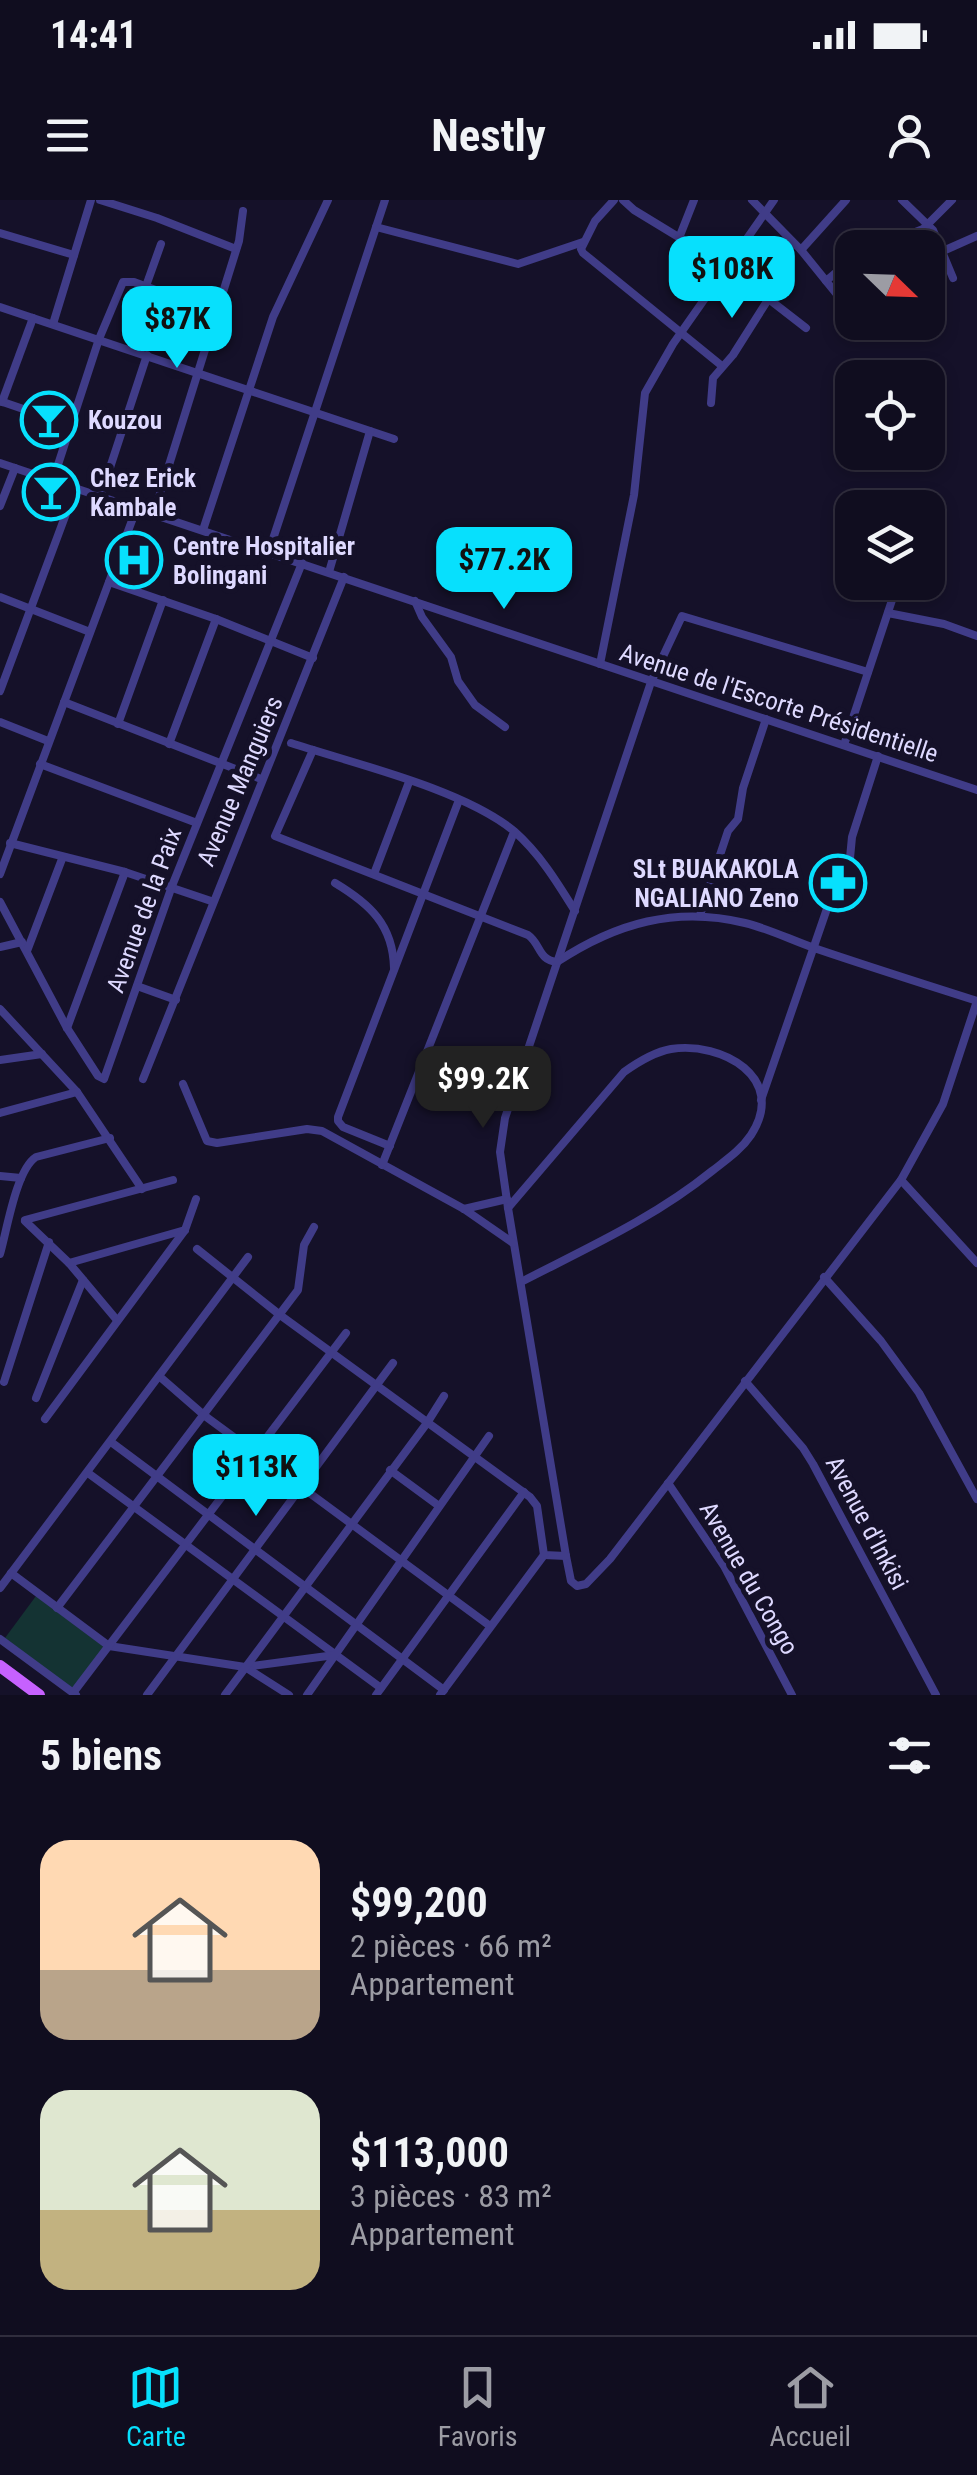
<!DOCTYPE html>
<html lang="fr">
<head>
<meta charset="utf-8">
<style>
	:root { --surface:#100d1f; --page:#1e1b2c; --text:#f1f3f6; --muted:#9c9ca4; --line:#302d3d; --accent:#07e0fd }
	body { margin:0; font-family:"Roboto Condensed",sans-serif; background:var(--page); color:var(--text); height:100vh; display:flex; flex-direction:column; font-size:38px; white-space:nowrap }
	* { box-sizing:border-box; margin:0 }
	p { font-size:32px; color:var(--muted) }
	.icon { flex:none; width:55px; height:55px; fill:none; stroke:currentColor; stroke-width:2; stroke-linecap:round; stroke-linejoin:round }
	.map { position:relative; height:1495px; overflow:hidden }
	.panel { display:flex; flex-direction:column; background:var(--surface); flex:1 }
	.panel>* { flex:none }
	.needle { width:65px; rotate:113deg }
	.fabs { position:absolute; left:835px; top:30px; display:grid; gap:20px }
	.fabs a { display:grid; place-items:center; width:110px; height:110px; border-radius:20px; background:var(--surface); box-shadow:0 5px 15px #0003,0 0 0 2px var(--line); font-size:50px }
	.price { position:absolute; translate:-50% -85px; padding:0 22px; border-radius:20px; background:var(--accent); color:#111; font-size:32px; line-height:65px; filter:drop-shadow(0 2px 5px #0008) }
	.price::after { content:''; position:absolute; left:50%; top:60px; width:30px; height:22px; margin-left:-15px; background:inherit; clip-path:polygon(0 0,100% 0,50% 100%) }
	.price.on { background:#222; color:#fff }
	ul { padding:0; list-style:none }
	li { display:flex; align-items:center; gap:30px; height:250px; padding:0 40px }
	li span { display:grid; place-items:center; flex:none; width:280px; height:200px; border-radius:30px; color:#555 }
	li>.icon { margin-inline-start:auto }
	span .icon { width:120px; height:120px; fill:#fffc; stroke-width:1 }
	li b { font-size:42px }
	h2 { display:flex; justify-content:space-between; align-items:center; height:120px; padding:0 40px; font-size:42px }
	.status { display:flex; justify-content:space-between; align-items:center; height:70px; padding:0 50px; background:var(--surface); direction:ltr }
	.status svg { height:28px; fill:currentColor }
	header { display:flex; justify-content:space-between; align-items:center; height:130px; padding:0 40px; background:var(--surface); font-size:45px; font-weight:700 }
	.dock { display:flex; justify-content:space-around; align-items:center; height:140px; border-top:2px solid var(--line); background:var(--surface); font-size:28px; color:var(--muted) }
	.dock a { display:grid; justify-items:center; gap:5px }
	.dock .on { color:var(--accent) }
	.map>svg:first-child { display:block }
</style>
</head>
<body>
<div class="status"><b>14:41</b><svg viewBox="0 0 49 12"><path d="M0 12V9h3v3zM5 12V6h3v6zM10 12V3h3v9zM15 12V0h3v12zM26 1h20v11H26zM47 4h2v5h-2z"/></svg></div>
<header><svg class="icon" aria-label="menu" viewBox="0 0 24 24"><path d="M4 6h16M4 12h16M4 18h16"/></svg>Nestly<svg class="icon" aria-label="person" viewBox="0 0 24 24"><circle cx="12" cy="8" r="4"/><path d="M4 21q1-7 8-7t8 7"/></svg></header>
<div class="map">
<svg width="977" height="1495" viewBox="0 0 977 1495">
	<rect width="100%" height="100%" fill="#151129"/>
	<!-- green -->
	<path fill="#143333" d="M 36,1396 L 104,1447 L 72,1489 L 5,1438 Z"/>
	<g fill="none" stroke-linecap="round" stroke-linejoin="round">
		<!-- street -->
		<g stroke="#403c88" stroke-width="8">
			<path d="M 100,0 L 157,18 L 236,49"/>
			<path d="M 614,0 L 595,21 L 581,49 L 583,53 L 722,166"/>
			<path d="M 623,0 L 634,10 L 726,66 L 806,128"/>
			<path d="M 752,0 L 801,50 L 852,113"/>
			<path d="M 902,0 L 933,30 L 953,78"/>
			<path d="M 376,27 L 518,64 L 583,42"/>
			<path d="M 0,33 L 74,55"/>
			<path d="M 679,38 L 694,0"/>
			<path d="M 875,48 L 923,29 L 952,0"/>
			<path d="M 801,50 L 846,0"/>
			<path d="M 943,51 L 977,36"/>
			<path d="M 826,81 L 852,59"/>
			<path d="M 146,86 L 161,44"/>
			<path d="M 0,107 L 394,239"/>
			<path d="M 860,122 L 868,134"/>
			<path d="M 53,124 L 91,0"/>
			<path d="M 0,201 L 70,225"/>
			<path d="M 2,202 L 33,118"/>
			<path d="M 711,203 L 713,178 L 733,155 L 769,98"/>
			<path d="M 0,263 L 977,590"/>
			<path d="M 53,280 L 99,139 L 123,82 L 134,82 L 215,112"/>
			<path d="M 101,295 L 147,155"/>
			<path d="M 0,306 L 15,268"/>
			<path d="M 924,308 L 925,304"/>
			<path d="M 154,313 L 239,41 L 243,11"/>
			<path d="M 203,330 L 273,117 L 328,0"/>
			<path d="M 269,351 L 385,0"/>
			<path d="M 329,372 L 370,231"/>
			<path d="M 109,382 L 216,419 L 313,458"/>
			<path d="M 0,397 L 90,432"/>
			<path d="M 415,401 L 422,417 L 451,457 L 458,481 L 475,505 L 505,527"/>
			<path d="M 888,413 L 944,424 L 977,436"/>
			<path d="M 600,464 L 634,295 L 645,193 L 673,144 L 774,0"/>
			<path d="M 868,472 L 682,416 L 651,482 L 505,918 L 500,952 L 508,1008 L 566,1356 L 571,1381 L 577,1386 L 586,1384 L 610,1359 L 901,980 L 943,904 L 977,801"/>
			<path d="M 0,491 L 76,287"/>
			<path d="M 64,502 L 261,579"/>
			<path d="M 0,522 L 48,541"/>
			<path d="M 118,524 L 163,400"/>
			<path d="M 291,543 C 355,564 463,589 514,631 C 540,654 557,682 575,711"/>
			<path d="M 169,544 L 216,419"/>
			<path d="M 844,545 L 898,382"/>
			<path d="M 313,550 L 275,636 L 528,735 C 541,744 538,760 557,762 C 616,723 676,706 745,723 C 770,729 793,741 817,749 C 870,767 924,784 977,801"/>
			<path d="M 40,564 L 197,623"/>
			<path d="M 10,643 L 125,672 L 211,701"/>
			<path d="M 0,674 L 137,307"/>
			<path d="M 374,674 L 409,582"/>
			<path d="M 335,683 C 370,704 393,725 394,768"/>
			<path d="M 0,702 L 67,828 L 98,876 L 104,879 L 172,686 L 302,363"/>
			<path d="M 700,715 L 728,631 L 738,619 L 743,588 L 766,519"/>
			<path d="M 0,747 L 22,742"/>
			<path d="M 27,751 L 62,659"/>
			<path d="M 137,786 L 176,800"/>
			<path d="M 0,809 L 77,892 L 142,989"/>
			<path d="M 67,828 L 125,672"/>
			<path d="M 0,860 L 42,854"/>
			<path d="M 143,879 L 344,377"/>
			<path d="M 183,884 L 207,941 L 217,943 L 307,929 L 322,931 L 464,1009 L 513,1043"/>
			<path d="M 761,900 L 841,668 L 850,658 L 852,637 L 878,556"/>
			<path d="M 0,913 L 77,892"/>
			<path d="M 390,946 L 343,927 L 338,921 L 338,917 L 459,600"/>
			<path d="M 382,965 L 514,632"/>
			<path d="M 0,976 L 21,978"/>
			<path d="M 901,980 L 977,1063"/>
			<path d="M 508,1008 L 624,872 C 638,862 654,852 671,849 C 722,841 788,878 751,935 C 741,950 726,960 712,971 C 654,1018 587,1048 521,1082"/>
			<path d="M 464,1009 L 507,999"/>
			<path d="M 25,1020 L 173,980"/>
			<path d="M 25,1021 L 69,1063 L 116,1119"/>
			<path d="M 197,1049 L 280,1115 L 530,1297 L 537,1306 L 544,1355 L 566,1356"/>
			<path d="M 0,1054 C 7,1030 16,970 36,957 L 110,938"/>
			<path d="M 69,1063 L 185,1030"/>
			<path d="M 824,1077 L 881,1141 L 919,1193 L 977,1299"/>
			<path d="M 159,1176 L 205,1216 L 490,1426"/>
			<path d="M 745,1181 L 803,1248 L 813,1264 L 936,1495"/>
			<path d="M 4,1182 L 49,1042"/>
			<path d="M 36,1198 L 83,1080"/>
			<path d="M 45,1219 L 185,1030 L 196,999"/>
			<path d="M 111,1242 L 444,1490"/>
			<path d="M 390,1270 L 439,1306"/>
			<path d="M 88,1273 L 381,1488"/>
			<path d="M 668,1283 L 724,1366 L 792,1495"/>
			<path d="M 11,1373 L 109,1446 L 245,1467 L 335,1455"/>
			<path d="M 0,1388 L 248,1057"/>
			<path d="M 57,1408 L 298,1090 L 304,1045 L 314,1027"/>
			<path d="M 0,1439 L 76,1495"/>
			<path d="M 245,1467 L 289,1495"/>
			<path d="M 73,1493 L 346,1133"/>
			<path d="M 147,1495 L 393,1163"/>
			<path d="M 225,1495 L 427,1223 L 444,1196"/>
			<path d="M 307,1495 L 489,1236"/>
			<path d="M 376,1495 L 524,1292"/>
			<path d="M 440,1495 L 544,1355"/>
		</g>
		<!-- primary -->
		<path stroke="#c661fe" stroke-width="12" d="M 0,1466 L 39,1495"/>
	</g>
	<!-- icons -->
	<defs>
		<g id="bar-ring" transform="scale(2.875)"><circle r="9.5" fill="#151129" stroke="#07e0fd" stroke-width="1.5"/><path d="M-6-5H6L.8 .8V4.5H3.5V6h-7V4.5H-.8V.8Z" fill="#07e0fd"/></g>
		<g id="hospital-ring" transform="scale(2.875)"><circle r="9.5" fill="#151129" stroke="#07e0fd" stroke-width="1.5"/><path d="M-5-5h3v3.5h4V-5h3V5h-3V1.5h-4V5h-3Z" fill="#07e0fd"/></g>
		<g id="pharmacy-ring" transform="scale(2.875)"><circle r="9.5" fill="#151129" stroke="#07e0fd" stroke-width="1.5"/><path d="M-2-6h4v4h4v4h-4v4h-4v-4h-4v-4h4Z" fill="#07e0fd"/></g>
	</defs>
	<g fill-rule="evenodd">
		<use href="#bar-ring" x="49" y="220"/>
		<use href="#bar-ring" x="51" y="292"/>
		<use href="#hospital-ring" x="134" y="360"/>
		<use href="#pharmacy-ring" x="838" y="683"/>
	</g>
	<g text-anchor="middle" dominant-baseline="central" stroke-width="10" stroke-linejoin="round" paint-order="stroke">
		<!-- poi labels -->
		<g font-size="25" font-weight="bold" fill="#ded9ff" stroke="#151129" text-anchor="start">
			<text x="88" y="220">Kouzou</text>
			<text x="90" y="278">Chez Erick<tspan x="90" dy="29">Kambale</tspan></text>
			<text x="173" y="346">Centre Hospitalier<tspan x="173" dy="29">Bolingani</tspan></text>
			<text x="799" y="669" text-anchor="end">SLt BUAKAKOLA<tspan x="799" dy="29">NGALIANO Zeno</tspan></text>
		</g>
		<!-- street labels -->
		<g font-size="25" fill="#ded9ff" stroke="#151129">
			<text transform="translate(779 503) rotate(18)">Avenue de l'Escorte Présidentielle</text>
			<text transform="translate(240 581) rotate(-67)">Avenue Manguiers</text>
			<text transform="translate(144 710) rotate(-70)">Avenue de la Paix</text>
			<text transform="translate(867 1323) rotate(62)">Avenue d'Inkisi</text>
			<text transform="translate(749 1378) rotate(60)">Avenue du Congo</text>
		</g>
	</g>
</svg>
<div class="fabs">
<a><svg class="needle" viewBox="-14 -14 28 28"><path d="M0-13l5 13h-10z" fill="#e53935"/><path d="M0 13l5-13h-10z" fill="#9c9ca4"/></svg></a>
<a><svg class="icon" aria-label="locate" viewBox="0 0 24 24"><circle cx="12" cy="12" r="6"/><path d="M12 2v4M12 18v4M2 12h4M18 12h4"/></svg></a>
<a><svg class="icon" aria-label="layers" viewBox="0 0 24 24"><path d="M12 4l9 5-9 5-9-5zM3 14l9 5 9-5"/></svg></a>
</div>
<b class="price" style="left:732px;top:121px">$108K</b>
<b class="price" style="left:177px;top:171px">$87K</b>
<b class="price" style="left:504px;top:412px">$77.2K</b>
<b class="price on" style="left:483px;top:931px">$99.2K</b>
<b class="price" style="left:256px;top:1319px">$113K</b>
</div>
<section class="panel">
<h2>5 biens<svg class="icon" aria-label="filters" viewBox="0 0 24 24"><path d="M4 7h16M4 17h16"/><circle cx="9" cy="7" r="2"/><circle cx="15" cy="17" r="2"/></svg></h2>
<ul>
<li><span style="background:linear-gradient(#ffd9b3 65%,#b9a48a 0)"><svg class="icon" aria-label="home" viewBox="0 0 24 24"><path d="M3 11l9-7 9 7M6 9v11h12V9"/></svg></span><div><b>$99,200</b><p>2 pièces · 66 m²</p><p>Appartement</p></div></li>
<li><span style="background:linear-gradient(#dfe7d0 60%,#c2b280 0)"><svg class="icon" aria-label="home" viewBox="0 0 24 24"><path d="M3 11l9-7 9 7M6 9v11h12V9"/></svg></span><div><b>$113,000</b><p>3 pièces · 83 m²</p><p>Appartement</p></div></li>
</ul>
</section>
<nav class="dock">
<a class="on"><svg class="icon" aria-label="map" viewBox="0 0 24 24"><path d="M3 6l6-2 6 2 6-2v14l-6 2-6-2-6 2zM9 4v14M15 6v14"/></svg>Carte</a>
<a><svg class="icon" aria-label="saved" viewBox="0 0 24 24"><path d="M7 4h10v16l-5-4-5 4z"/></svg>Favoris</a>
<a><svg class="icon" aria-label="home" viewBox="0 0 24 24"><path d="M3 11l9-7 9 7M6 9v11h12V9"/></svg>Accueil</a>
</nav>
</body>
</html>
